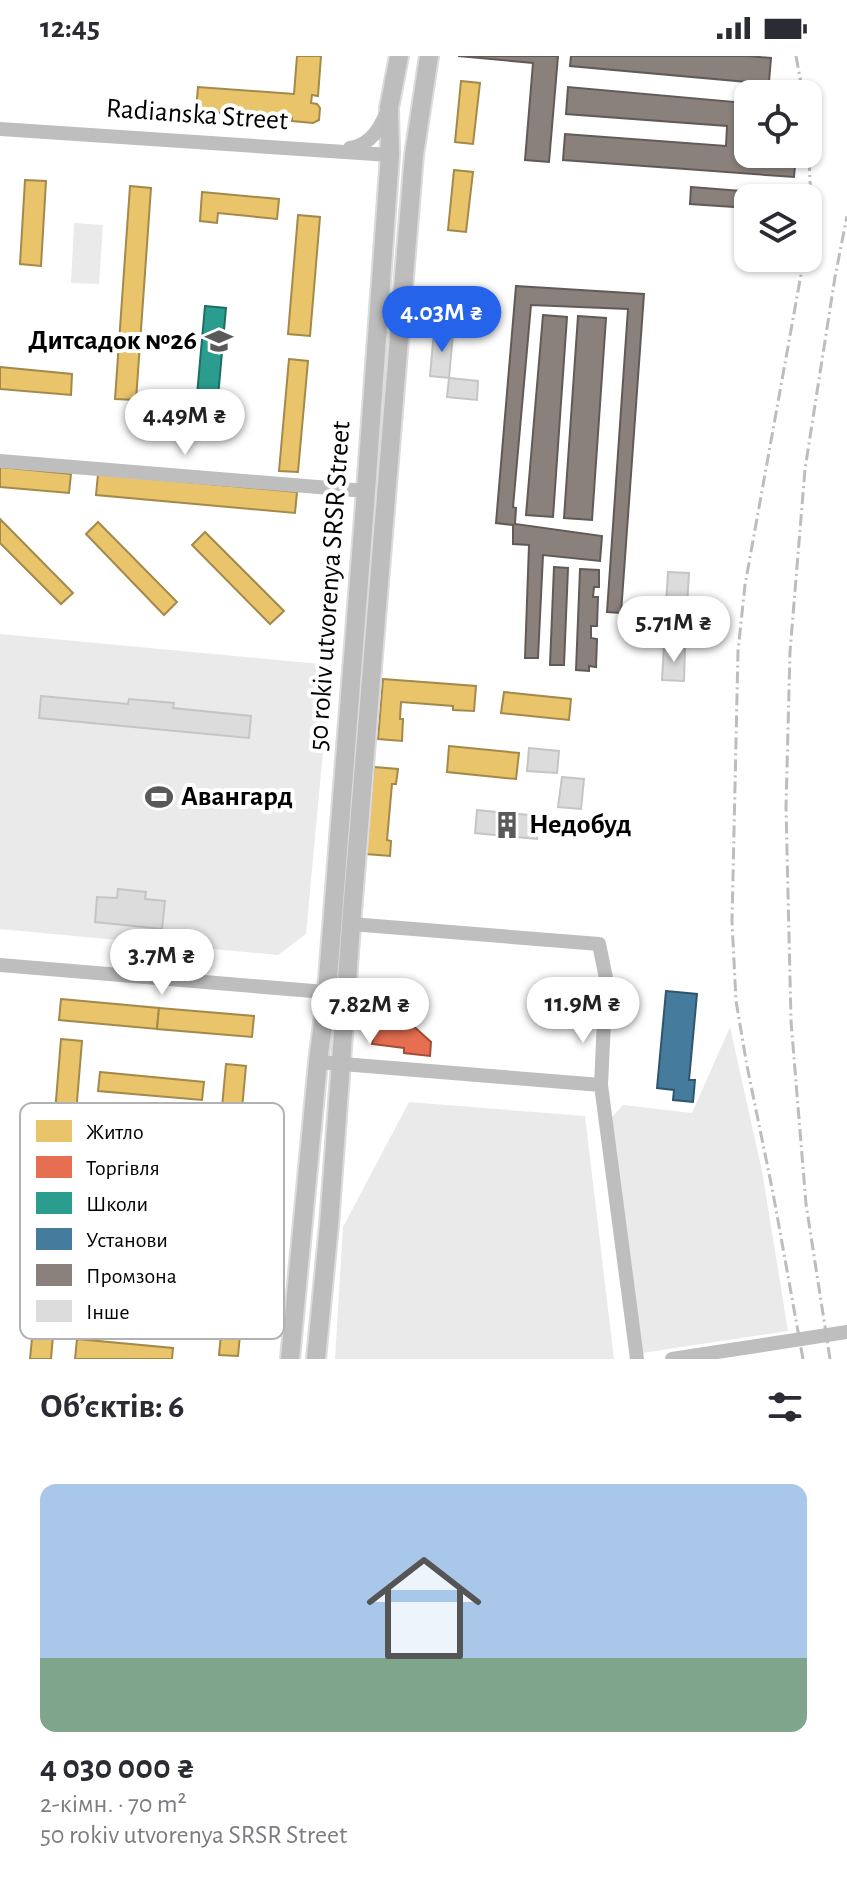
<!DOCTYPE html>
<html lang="uk">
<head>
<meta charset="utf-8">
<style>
	:root { --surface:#fff; --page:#f2f2f3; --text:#2b2b33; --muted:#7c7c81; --accent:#2563eb }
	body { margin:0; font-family:"Alegreya Sans",sans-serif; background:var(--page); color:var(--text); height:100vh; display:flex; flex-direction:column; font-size:30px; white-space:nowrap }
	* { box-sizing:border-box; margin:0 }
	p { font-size:26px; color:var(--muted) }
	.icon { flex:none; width:44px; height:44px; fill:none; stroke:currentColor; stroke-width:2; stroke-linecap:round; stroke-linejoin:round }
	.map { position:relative; height:1303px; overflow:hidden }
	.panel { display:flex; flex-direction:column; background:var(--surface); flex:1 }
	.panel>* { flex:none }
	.tools { position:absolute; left:734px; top:24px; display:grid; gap:16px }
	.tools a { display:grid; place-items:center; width:88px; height:88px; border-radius:16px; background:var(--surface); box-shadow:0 2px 6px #0004; font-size:40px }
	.price { position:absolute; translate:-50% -68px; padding:0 18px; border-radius:28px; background:#fff; color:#222; font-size:26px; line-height:52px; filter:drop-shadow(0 2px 4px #0008) }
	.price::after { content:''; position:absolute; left:50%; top:48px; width:24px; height:18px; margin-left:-12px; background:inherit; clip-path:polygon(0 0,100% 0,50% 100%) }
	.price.on { background:var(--accent); color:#fff }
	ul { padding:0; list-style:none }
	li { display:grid; align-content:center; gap:16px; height:424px; padding:0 40px }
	li span { display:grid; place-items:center; height:248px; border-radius:16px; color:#555 }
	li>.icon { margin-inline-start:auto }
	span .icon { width:144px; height:144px; fill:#fffc; stroke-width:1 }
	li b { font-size:34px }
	h2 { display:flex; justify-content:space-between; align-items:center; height:96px; padding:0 40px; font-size:34px }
	.status { display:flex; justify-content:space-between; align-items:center; height:56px; padding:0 40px; background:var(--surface); direction:ltr }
	.status svg { height:22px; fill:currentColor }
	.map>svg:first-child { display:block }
</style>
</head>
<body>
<div class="status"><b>12:45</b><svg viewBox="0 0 49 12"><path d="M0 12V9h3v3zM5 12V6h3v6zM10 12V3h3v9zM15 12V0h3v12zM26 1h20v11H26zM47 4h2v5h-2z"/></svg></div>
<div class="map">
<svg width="847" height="1303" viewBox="0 0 847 1303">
	<rect width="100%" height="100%" fill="#fff"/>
	<!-- green -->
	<g fill="#eaeaea">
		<path d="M 74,167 L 103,169 L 99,228 L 71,227 Z"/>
		<path d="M 0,578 L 331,609 L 306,878 L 278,899 L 0,873 Z"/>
		<path d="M 730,971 L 762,1115 L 788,1275 L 642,1297 L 610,1063 L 623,1049 L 692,1057 Z"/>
		<path d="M 409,1046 L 585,1060 L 614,1303 L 335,1303 L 343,1171 Z"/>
	</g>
	<!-- homes -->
	<g fill="#e9c46a" stroke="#a3894a" stroke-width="2">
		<path d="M 297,0 L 321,0 L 318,40 L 312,39 L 311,47 L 317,48 L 320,52 L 319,64 L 313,67 L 292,65 L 292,62 L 196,55 L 198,31 L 294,38 Z"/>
		<path d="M 461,25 L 480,27 L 473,88 L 455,86 Z"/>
		<path d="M 454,114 L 473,116 L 466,176 L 448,174 Z"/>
		<path d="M 25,124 L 46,125 L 41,210 L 20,208 Z"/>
		<path d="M 130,130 L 151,132 L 136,344 L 115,343 Z"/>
		<path d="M 202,136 L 279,143 L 277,163 L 218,157 L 217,167 L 200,165 Z"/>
		<path d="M 298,159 L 320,161 L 310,280 L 288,278 Z"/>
		<path d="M 289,303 L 308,305 L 298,416 L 279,415 Z"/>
		<path d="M 0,311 L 72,318 L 71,339 L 0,333 Z"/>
		<path d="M 0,411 L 71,418 L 69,437 L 0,431 Z"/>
		<path d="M 98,418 L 297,436 L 295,457 L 96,439 Z"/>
		<path d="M 0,463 L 73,537 L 61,548 L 0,487 Z"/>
		<path d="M 98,466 L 177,546 L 164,559 L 86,478 Z"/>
		<path d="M 205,476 L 284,555 L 270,568 L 192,489 Z"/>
		<path d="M 383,623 L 476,630 L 474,655 L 453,654 L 453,650 L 401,646 L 400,663 L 403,663 L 402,685 L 378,683 Z"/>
		<path d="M 504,636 L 571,643 L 569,664 L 501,657 Z"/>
		<path d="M 449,690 L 519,697 L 516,723 L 447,716 Z"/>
		<path d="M 374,711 L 398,713 L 396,728 L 392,728 L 387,784 L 391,785 L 390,800 L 366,798 Z"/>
		<path d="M 61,943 L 159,952 L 157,973 L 59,964 Z"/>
		<path d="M 159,952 L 254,960 L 252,981 L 157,973 Z"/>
		<path d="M 61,983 L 82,985 L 74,1082 L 53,1081 Z"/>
		<path d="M 226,1008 L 246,1010 L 237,1107 L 217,1105 Z"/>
		<path d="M 100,1016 L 204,1026 L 202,1044 L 98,1035 Z"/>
		<path d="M 228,1203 L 247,1205 L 238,1300 L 219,1299 Z"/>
		<path d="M 37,1231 L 57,1233 L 51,1303 L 30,1303 Z"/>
		<path d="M 77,1283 L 173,1292 L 172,1303 L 75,1303 Z"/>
	</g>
	<!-- shops -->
	<path fill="#e76f51" stroke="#a24e39" stroke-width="2" d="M 400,958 L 431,986 L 430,1000 L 404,997 L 404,992 L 372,988 L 378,960 L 382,960 L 385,962 L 390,961 L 395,964 Z"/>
	<!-- schools -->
	<path fill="#2a9d8f" stroke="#1d6e64" stroke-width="2" d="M 205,250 L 226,252 L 218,341 L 197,339 Z"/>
	<!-- public -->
	<path fill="#457b9d" stroke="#30566e" stroke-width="2" d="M 666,935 L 697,938 L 689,1024 L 695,1024 L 693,1046 L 673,1044 L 674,1034 L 657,1032 Z"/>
	<!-- industry -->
	<g fill="#8a817c" stroke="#615a57" stroke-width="2">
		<path d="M 458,0 L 558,0 L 549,106 L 525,104 L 533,7 Z"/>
		<path d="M 571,0 L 748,0 L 771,2 L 768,38 L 748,38 L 748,71 L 743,71 L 742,91 L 748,92 L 748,98 L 796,98 L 794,121 L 563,104 L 565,78 L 726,90 L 727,70 L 566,58 L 568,31 L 745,47 L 747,26 L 570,10 Z"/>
		<path d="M 691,131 L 793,139 L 792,142 L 748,142 L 748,152 L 690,148 Z"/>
		<path d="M 516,230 L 644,238 L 621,557 L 607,556 L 628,253 L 531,249 L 513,451 L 516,452 L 515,468 L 602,480 L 600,505 L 543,499 L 538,602 L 525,602 L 529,489 L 513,488 L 513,469 L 496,467 Z"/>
		<path d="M 543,259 L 567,261 L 553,461 L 526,459 Z"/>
		<path d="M 578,260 L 606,262 L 592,464 L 564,462 Z"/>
		<path d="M 554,511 L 568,512 L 564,609 L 550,609 Z"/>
		<path d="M 580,513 L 599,514 L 599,531 L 594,531 L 593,541 L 598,541 L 597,570 L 591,570 L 591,582 L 597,583 L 596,611 L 589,610 L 589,615 L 576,614 Z"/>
	</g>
	<!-- building -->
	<g fill="#dcdcdc" stroke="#c5c5c5" stroke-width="2">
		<path d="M 434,275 L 453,277 L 449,322 L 430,320 Z"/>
		<path d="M 449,322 L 478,325 L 477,344 L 447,341 Z"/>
		<path d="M 668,516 L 689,517 L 686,567 L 665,566 Z"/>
		<path d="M 664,590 L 685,591 L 684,625 L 662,624 Z"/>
		<path d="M 41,640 L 128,648 L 129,643 L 174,647 L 173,652 L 251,660 L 249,682 L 39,662 Z"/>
		<path d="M 529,692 L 559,695 L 557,717 L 527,715 Z"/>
		<path d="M 562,721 L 584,723 L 581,753 L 558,751 Z"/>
		<path d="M 477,754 L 539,760 L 537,783 L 475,777 Z"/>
		<path d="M 118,833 L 146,836 L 145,843 L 165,845 L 162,873 L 95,866 L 97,841 L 117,842 Z"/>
	</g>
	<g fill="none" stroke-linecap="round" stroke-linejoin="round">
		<!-- major casing -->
		<g stroke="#dbdbdb" stroke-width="22">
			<g id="major">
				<path d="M 290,1303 L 318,1006 L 327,936 L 366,435 L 390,99 L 389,52 L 399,0"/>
				<path d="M 316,1303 L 329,1169 L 352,856 L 414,99 L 429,0"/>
			</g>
		</g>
		<!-- minor -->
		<g stroke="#bebebe" stroke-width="14">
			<path d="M 0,73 L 390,99"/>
			<path d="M 350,92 C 372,89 380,71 389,52"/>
			<path d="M 0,405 L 366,435"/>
			<path d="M 351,868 L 599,888 L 606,922 L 601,1029 L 637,1303"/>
			<path d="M 0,909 L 337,937"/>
			<path d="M 318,1006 L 601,1029"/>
			<path d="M 672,1303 L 847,1276"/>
		</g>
		<!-- major -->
		<use href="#major" stroke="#bdbdbd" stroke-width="18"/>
		<!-- rail -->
		<g stroke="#bdbdbd" stroke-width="3" stroke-dasharray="12 4 2 4" stroke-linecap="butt">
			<path d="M 796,0 L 803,38"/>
			<path d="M 808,81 L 811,146 L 808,171"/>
			<path d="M 803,1303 L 773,1137 L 747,1010 L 736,945 L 732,865 L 738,595 L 745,529 L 804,202"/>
			<path d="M 830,1303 L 806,1148 L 791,965 L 786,751 L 790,596 L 805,413 L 835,221 L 847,160"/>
		</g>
	</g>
	<!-- icons -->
	<defs>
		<g id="school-bare" transform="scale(2.16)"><path d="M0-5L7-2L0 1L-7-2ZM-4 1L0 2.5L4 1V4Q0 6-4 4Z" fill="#595959" stroke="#fff" stroke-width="2.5" paint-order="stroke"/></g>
		<g id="stadium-bare" transform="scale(2.16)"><path d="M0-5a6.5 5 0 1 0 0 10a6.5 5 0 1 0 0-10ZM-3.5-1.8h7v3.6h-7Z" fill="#595959" stroke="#fff" stroke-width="2.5" paint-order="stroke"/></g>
		<g id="building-bare" transform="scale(2.16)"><path d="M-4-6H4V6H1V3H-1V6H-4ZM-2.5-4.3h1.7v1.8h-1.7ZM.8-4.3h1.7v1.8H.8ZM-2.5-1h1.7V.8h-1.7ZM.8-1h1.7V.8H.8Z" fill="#595959" stroke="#fff" stroke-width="2.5" paint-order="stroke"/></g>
	</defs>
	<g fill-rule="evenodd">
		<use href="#school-bare" x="219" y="285"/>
		<use href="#stadium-bare" x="159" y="741"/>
		<use href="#building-bare" x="507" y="769"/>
	</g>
	<g text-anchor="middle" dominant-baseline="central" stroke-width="8" stroke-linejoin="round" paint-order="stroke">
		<!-- street labels -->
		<g font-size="28" fill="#000" stroke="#fff">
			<text transform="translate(197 59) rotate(4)">Radianska Street</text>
			<text transform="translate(330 530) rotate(-86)">50 rokiv utvorenya SRSR Street</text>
		</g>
		<!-- poi labels -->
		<g font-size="28" font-weight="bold" fill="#000" stroke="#fff" text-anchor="start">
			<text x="197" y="285" text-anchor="end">Дитсадок №26</text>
			<text x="181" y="741">Авангард</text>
			<text x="529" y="769">Недобуд</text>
		</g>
	</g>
	<!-- legend -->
	<rect x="20" y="1047" width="264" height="236" rx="12" fill="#fff" stroke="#b2b2b2" stroke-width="2"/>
	<rect x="36" y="1064" width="36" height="22" fill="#e9c46a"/>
	<rect x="36" y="1100" width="36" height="22" fill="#e76f51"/>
	<rect x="36" y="1136" width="36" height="22" fill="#2a9d8f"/>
	<rect x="36" y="1172" width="36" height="22" fill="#457b9d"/>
	<rect x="36" y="1208" width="36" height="22" fill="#8a817c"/>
	<rect x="36" y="1244" width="36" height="22" fill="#dcdcdc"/>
	<g font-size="22" fill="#000">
		<text x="86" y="1083">Житло</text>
		<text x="86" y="1119">Торгівля</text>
		<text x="86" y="1155">Школи</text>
		<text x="86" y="1191">Установи</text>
		<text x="86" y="1227">Промзона</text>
		<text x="86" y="1263">Інше</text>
	</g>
</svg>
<div class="tools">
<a><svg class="icon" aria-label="locate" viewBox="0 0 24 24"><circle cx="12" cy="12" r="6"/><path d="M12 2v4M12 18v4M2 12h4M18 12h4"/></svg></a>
<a><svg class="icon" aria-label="layers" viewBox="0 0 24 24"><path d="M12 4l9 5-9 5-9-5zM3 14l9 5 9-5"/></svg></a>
</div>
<b class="price on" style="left:442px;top:298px">4.03M ₴</b>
<b class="price" style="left:185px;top:401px">4.49M ₴</b>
<b class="price" style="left:674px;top:608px">5.71M ₴</b>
<b class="price" style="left:162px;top:941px">3.7M ₴</b>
<b class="price" style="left:583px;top:989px">11.9M ₴</b>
<b class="price" style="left:370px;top:990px">7.82M ₴</b>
</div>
<section class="panel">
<h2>Об’єктів: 6<svg class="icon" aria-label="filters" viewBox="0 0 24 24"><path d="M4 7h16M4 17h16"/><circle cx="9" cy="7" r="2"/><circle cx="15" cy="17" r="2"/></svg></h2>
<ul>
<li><span style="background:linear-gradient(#a9c7e8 70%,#7fa58c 0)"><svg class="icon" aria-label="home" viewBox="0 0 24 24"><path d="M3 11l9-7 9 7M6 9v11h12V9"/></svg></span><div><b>4 030 000 ₴</b><p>2-кімн. · 70 m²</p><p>50 rokiv utvorenya SRSR Street</p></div></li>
</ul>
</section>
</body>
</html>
